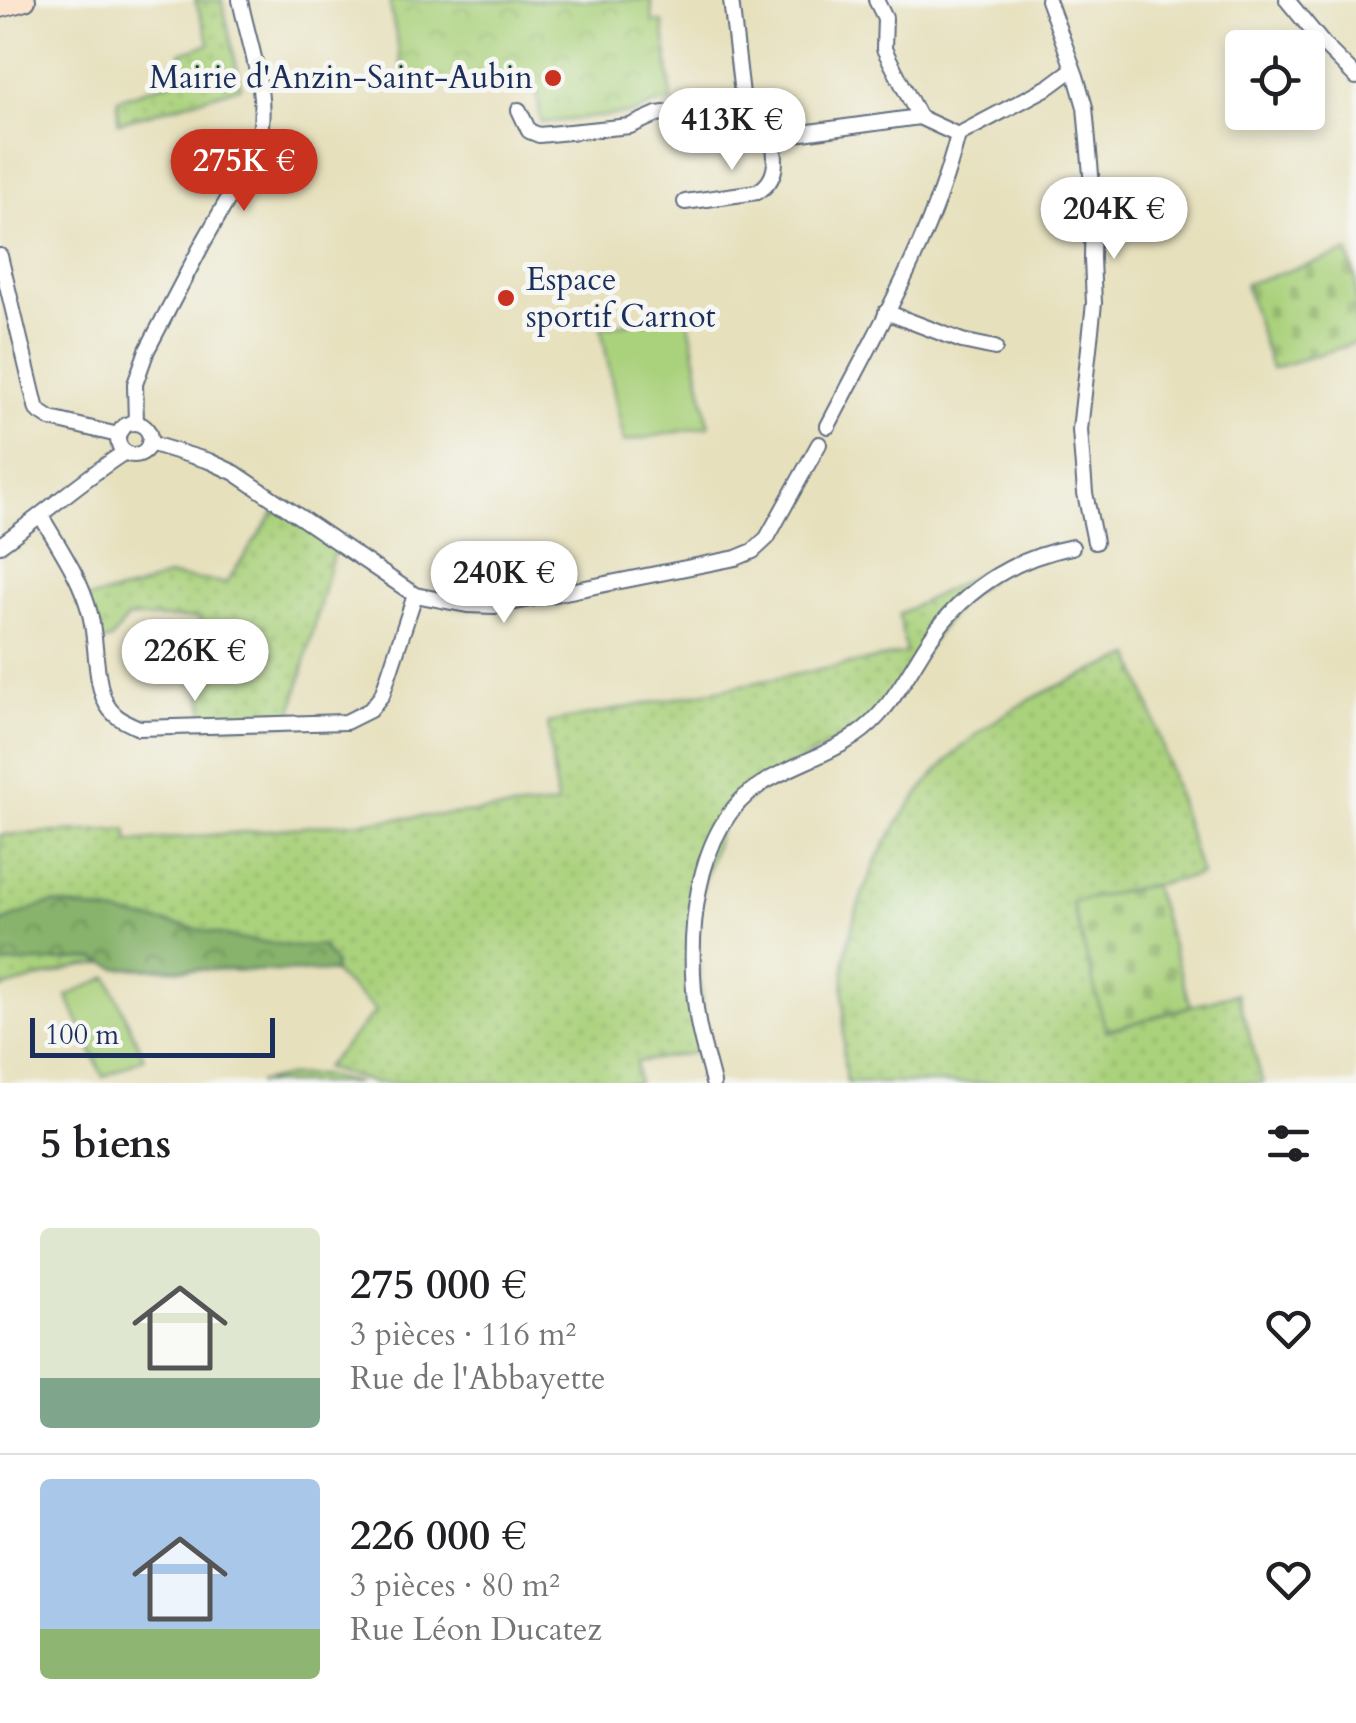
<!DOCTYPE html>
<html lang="fr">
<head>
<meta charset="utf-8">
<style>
	:root { --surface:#fff; --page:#f2f2f2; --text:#202124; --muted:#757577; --line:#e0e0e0; --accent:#c8321e }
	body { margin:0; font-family:Cardo,serif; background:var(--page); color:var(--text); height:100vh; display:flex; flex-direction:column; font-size:38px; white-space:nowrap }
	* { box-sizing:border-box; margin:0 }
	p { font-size:32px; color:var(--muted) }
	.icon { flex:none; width:55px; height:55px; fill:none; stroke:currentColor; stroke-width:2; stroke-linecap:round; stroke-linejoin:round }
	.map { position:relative; height:1083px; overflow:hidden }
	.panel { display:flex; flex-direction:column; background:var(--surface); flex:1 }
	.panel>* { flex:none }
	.fabs { position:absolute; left:1225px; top:30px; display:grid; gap:20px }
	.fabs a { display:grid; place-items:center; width:100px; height:100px; border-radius:10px; background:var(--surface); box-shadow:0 5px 15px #0003; font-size:50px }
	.scale { position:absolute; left:30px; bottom:25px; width:245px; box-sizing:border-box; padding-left:10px; border:5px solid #1b2f5e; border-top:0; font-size:28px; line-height:35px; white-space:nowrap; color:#1b2f5e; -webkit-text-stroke:8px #f6f6f2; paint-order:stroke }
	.price { position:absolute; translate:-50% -85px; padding:0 22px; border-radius:35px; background:#fff; color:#222; font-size:32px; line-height:65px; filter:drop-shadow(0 2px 5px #0008) }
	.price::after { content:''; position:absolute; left:50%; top:60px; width:30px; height:22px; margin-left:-15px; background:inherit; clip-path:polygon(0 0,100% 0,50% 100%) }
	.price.selected { background:var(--accent); color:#fff }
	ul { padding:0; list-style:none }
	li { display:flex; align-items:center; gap:30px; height:250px; padding:0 40px }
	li+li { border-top:2px solid var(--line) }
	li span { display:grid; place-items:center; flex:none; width:280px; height:200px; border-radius:10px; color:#555 }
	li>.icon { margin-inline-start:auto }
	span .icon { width:120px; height:120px; fill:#fffc; stroke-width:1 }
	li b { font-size:42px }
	h2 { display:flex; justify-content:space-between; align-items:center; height:120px; padding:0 40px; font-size:42px }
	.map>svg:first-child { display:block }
</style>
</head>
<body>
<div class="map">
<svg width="1356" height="1083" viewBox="0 0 1356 1083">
	<defs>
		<pattern id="grass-dots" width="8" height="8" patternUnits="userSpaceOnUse" patternTransform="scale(2.5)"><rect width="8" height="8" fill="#aad17c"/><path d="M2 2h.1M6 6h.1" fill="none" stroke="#92b46e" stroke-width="1.8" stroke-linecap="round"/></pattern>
		<pattern id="forest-crowns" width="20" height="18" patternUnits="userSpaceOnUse" patternTransform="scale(2.5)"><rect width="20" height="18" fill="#87b36c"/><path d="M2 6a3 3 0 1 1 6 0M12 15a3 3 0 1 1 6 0" fill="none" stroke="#6e925c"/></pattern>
		<pattern id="cemetery-stones" width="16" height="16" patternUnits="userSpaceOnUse" patternTransform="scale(2.5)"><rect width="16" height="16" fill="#aad17c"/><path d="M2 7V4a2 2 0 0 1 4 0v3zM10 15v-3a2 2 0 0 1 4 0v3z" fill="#92b46e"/></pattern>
		<pattern id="park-crowns" width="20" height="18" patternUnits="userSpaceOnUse" patternTransform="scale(2.5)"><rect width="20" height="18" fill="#aad17c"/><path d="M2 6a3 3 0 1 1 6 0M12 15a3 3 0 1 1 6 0" fill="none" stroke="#92b46e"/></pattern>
	</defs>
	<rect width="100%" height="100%" fill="#f6f6f2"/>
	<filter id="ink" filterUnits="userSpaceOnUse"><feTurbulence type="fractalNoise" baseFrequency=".01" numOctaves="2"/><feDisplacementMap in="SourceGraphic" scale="20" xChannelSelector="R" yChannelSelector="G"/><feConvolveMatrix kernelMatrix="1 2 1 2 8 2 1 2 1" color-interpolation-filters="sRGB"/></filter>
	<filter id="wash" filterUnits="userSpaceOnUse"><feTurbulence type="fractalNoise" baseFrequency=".0048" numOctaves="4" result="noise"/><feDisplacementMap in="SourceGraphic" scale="40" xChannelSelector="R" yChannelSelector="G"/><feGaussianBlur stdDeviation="2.25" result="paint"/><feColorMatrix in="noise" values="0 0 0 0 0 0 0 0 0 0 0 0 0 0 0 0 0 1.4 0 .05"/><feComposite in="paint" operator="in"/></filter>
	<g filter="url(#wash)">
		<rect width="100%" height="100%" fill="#e6e0bc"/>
		<!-- grass -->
		<g fill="url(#grass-dots)" stroke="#62806d" stroke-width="2.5">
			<path d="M 195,0 L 222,0 L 241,87 L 118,123 L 118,99 L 188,76 L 180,53 L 210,44 Z"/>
			<path d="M 280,504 L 339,545 L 333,554 L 289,724 L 204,726 L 200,618 L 127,618 L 111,640 L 95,642 L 85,599 L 134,589 L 168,576 L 226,583 Z"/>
			<path d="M 985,570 L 992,577 L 959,604 L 874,720 L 781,772 L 723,820 L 695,910 L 705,1051 L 636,1062 L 638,1083 L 374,1083 L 324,1068 L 376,1011 L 333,972 L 117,968 L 110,963 L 78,967 L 0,989 L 0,835 L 127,829 L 129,842 L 557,805 L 548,723 L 906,653 L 899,614 Z"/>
			<path d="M 1132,656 L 1154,718 L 1201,875 L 1072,902 L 1107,1031 L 1237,993 L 1263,1083 L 847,1083 C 842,1061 843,1037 844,1014 C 844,995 842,973 846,953 C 863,863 918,774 995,721 C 1037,692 1085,674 1132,656 Z"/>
		</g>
		<!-- forest -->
		<path fill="url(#forest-crowns)" stroke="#517165" stroke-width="2.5" d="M 54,903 L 180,925 L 240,939 L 300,947 L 321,945 L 335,963 L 334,972 L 117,968 L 95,959 L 0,964 L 0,923 L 35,908 Z"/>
		<!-- cemetery -->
		<g fill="url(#cemetery-stones)" stroke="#62806d" stroke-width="2.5">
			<path d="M 1348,252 L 1356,281 L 1356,343 L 1271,369 L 1245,284 Z"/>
			<path d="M 1153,885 L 1191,1006 L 1106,1031 L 1072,902 Z"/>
		</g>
		<!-- park -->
		<path fill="url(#park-crowns)" stroke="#62806d" stroke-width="2.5" d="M 389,0 L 651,0 L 653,23 L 663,22 L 672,102 L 651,106 L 636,113 L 541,123 L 537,91 L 507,94 L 504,77 L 406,88 Z"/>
		<!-- pitch -->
		<g fill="#aad17c" stroke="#62806d" stroke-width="2.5">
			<path d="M 687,311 L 709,426 L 624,442 L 601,328 Z"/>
			<path d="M 108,977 L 144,1058 L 103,1077 L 67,996 Z"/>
			<path d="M 320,1075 L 357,1083 L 257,1083 L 287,1076 Z"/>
		</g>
	</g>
	<g filter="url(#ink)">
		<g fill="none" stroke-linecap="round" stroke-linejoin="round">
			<!-- minor casing -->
			<g stroke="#626d7f" stroke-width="18">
				<g id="minor">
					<path d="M 731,0 L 743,103"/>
					<path d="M 876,0 L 885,18 L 884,49 L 919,117"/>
					<path d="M 1048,0 L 1076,76 L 1085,107 L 1093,197 L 1092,259 L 1094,303 L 1080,430 L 1085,493 L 1095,542"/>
					<path d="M 1287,0 L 1324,45 L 1356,77"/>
					<path d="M 519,110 L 529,131 L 539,135 L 630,126 L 657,114 L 743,103 L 763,134 L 773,137 L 919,117 L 958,135"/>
					<path d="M 685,202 L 757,192 C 779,180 776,159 773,137"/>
					<path d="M 0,256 L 37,410 L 51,419 L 118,435"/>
					<path d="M 886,312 L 962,341 L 995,348"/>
					<path d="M 136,423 L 135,384 L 147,350 L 203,243 L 257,148 C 271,98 250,49 240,0"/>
					<circle cx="134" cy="439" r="16"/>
					<path d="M 828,426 C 876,333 932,238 958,135 L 1050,86 L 1073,69"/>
					<path d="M 149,443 L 209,461 L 235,473 L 415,595 L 467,605 L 495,606 L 736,558 L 753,551 L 767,538 L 819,444"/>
					<path d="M 41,516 C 59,547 81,578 90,614 C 97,641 94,673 104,699 C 111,716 123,721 139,728 L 346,722 L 370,710 L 382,695 L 415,595"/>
					<path d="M 0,545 C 43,515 81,480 125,452"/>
					<path d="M 713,1083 C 708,1061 700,1039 697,1016 C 686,944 692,828 760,785 C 798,760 846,752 878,716 C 897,695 910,671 925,647 C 959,593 1010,559 1072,547"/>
				</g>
			</g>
			<!-- secondary casing -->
			<g stroke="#626d7f" stroke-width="24">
				<path id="secondary" d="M 0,7 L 25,0"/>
			</g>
			<!-- minor -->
			<use href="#minor" stroke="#fff" stroke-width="14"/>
			<!-- secondary -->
			<use href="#secondary" stroke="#fbe5cf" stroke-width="20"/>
		</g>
	</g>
	<!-- markers -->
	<g fill="#c8321e" stroke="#f6f6f2" stroke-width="4">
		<circle cx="553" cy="78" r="10"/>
		<circle cx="506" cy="298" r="10"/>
	</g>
	<g text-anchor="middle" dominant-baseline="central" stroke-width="10" stroke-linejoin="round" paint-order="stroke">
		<!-- poi labels -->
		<g font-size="32" fill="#1b2f5e" stroke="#f6f6f2" text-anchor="end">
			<text x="533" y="78">Mairie d'Anzin-Saint-Aubin</text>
			<text x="526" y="280" text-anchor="start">Espace<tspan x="526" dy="37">sportif Carnot</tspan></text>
		</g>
	</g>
</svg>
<div class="fabs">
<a><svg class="icon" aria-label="locate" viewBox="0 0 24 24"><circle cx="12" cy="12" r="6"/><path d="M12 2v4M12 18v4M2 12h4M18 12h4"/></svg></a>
</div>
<div class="scale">100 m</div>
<b class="price" style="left:732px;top:173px">413K €</b>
<b class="price selected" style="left:244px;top:214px">275K €</b>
<b class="price" style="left:1114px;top:262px">204K €</b>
<b class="price" style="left:504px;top:626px">240K €</b>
<b class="price" style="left:195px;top:704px">226K €</b>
</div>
<section class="panel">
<h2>5 biens<svg class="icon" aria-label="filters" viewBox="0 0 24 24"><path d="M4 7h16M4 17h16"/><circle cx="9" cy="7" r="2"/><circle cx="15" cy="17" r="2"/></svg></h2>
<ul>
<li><span style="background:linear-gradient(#dfe7d0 75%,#7fa58c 0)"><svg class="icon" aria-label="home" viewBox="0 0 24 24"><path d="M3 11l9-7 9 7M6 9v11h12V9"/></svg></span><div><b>275 000 €</b><p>3 pièces · 116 m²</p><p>Rue de l'Abbayette</p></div><svg class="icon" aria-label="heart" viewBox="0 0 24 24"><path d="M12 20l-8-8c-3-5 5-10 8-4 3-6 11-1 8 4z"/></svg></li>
<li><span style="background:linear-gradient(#a9c7e8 75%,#8fb573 0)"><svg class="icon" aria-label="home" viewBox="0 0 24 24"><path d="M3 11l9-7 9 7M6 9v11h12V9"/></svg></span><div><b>226 000 €</b><p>3 pièces · 80 m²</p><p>Rue Léon Ducatez</p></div><svg class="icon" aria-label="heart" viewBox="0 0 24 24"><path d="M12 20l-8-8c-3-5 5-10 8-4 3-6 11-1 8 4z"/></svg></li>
</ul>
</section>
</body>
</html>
